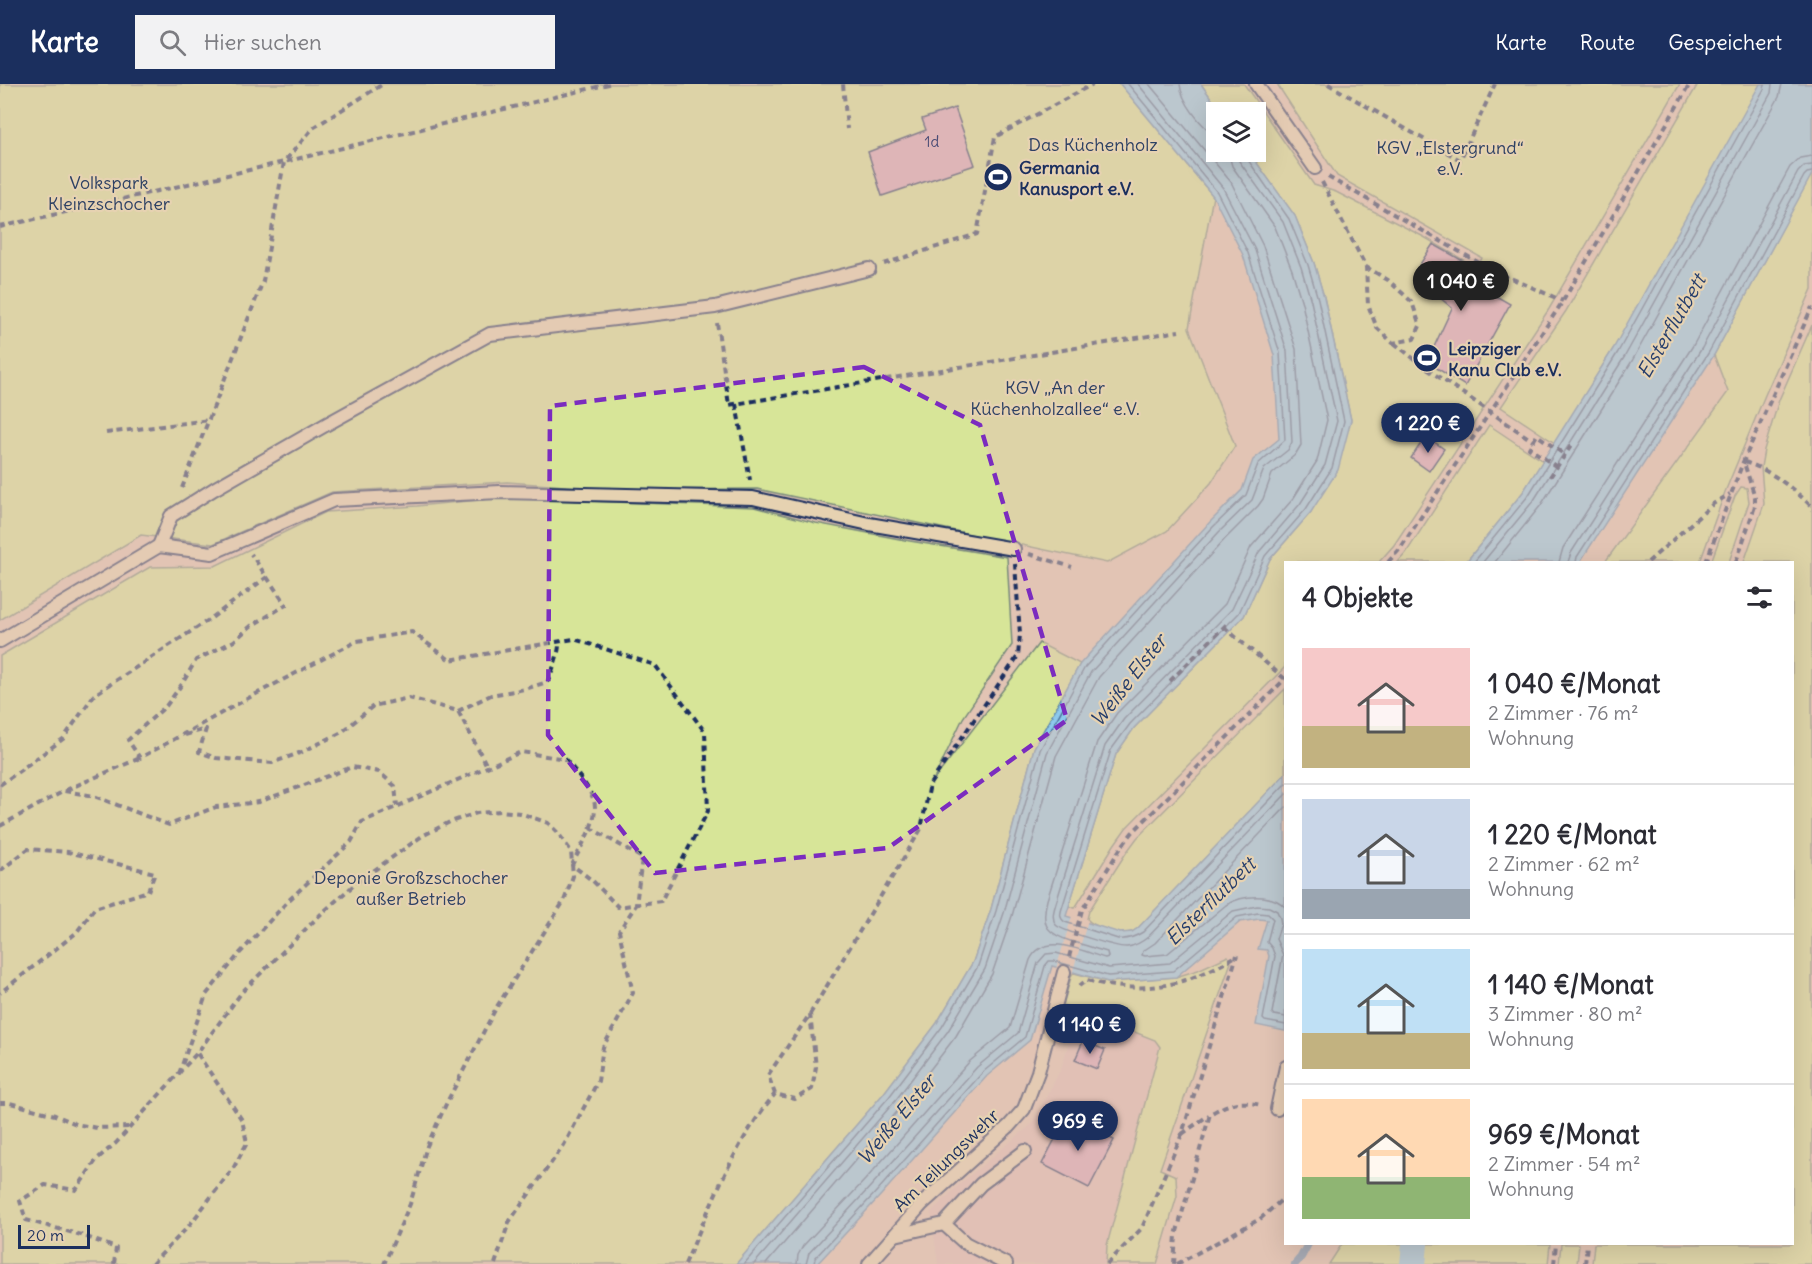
<!DOCTYPE html>
<html lang="de">
<head>
<meta charset="utf-8">
<style>
	:root { --surface:#fff; --page:#f2f2f3; --text:#2b2b33; --muted:#7c7c81; --line:#e1e1e2; --accent:#1b2f5e }
	body { margin:0; font-family:Delius,sans-serif; background:var(--page); color:var(--text); height:100vh; display:flex; flex-direction:column; font-size:22px; white-space:nowrap }
	* { box-sizing:border-box; margin:0 }
	p { font-size:20px; color:var(--muted) }
	.icon { flex:none; width:33px; height:33px; fill:none; stroke:currentColor; stroke-width:2; stroke-linecap:round; stroke-linejoin:round }
	.map { position:relative; flex:1; overflow:hidden }
	.panel { position:absolute; left:1284px; top:477px; width:510px; height:684px; display:flex; flex-direction:column; background:var(--surface); border-radius:0px; box-shadow:0 6px 24px #0002 }
	.panel>* { flex:none }
	.fabs { position:absolute; left:1206px; top:18px; display:grid; gap:12px }
	.fabs a { display:grid; place-items:center; width:60px; height:60px; border-radius:0px; background:var(--surface); box-shadow:0 6px 24px #0002; font-size:30px }
	.scale { position:absolute; left:18px; bottom:15px; width:72px; box-sizing:border-box; padding-left:6px; border:3px solid #1b2f5e; border-top:0; font-size:16px; line-height:21px; white-space:nowrap; color:#1b2f5e; -webkit-text-stroke:4px #e6d2b1; paint-order:stroke }
	.price { position:absolute; translate:-50% -51px; padding:0 14px; border-radius:21px; background:var(--accent); color:#fff; font-size:20px; line-height:39px; filter:drop-shadow(0 2px 3px #0008) }
	.price::after { content:''; position:absolute; left:50%; top:36px; width:18px; height:14px; margin-left:-9px; background:inherit; clip-path:polygon(0 0,100% 0,50% 100%) }
	.price.current { background:#222; color:#fff }
	ul { padding:0; list-style:none }
	li { display:flex; align-items:center; gap:18px; height:150px; padding:0 18px }
	li+li { border-top:2px solid var(--line) }
	li span { display:grid; place-items:center; flex:none; width:168px; height:120px; border-radius:0px; color:#555 }
	li>.icon { margin-inline-start:auto }
	span .icon { width:72px; height:72px; fill:#fffc; stroke-width:1 }
	li b { font-size:26px }
	h2 { display:flex; justify-content:space-between; align-items:center; height:72px; padding:0 18px; font-size:26px }
	header { display:flex; align-items:center; gap:36px; box-sizing:border-box; height:84px; padding:0 30px; background:var(--accent); color:#fff }
	header strong { font-size:28px }
	nav { display:flex; gap:33px; margin-inline-start:auto; font-size:21px }
	.search { width:420px; height:54px; background:var(--page); display:flex; align-items:center; gap:15px; box-sizing:border-box; padding:0 21px; border-radius:0px; color:var(--muted); font-size:22px }
	.map>svg:first-child { display:block }
</style>
</head>
<body>
<header>
<strong>Karte</strong>
<div class="search"><svg class="icon" aria-label="search" viewBox="0 0 24 24"><circle cx="10" cy="10" r="6"/><path d="M15 15l6 6"/></svg>Hier suchen</div>
<nav><a>Karte</a><a>Route</a><a>Gespeichert</a></nav>
</header>
<div class="map">
<svg width="1812" height="1180" viewBox="0 0 1812 1180">
	<rect width="100%" height="100%" fill="#e2c4b4"/>
	<filter id="ink" filterUnits="userSpaceOnUse"><feTurbulence type="fractalNoise" baseFrequency=".0167" numOctaves="2"/><feDisplacementMap in="SourceGraphic" scale="12" xChannelSelector="R" yChannelSelector="G"/><feConvolveMatrix kernelMatrix="1 2 1 2 8 2 1 2 1" color-interpolation-filters="sRGB"/></filter>
	<g filter="url(#ink)">
		<!-- built -->
		<path fill="#dfbab6" d="M 1079,926 L 1155,956 L 1160,963 L 1107,1161 L 1106,1180 L 938,1180 L 931,1128 L 962,1098 L 1032,1040 L 1061,985 Z"/>
		<!-- green -->
		<g fill="#d7e598" stroke="#798a7b" stroke-width="1.5">
			<path d="M 0,0 L 1120,0 L 1213,112 L 1189,244 L 1235,362 L 1211,399 L 1167,447 L 1107,479 L 757,405 L 623,406 L 507,398 L 332,408 L 213,460 L 141,451 L 0,536 Z"/>
			<path d="M 1201,0 L 1244,0 L 1314,101 L 1336,108 L 1424,153 L 1477,184 L 1482,174 L 1337,92 L 1277,0 L 1680,0 L 1549,225 L 1394,461 L 1379,478 L 1286,478 L 1285,583 L 1126,744 L 1114,761 L 1075,824 L 1069,822 L 1116,670 L 1134,644 L 1244,532 L 1270,475 L 1311,428 L 1351,336 L 1324,213 L 1314,179 L 1295,132 L 1249,68 L 1256,68 L 1256,28 L 1221,28 Z"/>
			<path d="M 1698,0 L 1812,0 L 1812,205 L 1765,311 L 1725,408 L 1700,478 L 1605,478 L 1728,308 L 1714,271 L 1804,104 L 1613,265 L 1555,359 L 1501,323 L 1566,227 Z"/>
			<path d="M 1812,241 L 1812,1180 L 1592,1180 L 1594,1160 L 1792,1160 L 1792,478 L 1744,478 L 1764,420 L 1761,383 L 1764,366 L 1779,316 Z"/>
			<path d="M 1489,341 L 1543,377 L 1523,408 L 1466,478 L 1398,478 L 1406,469 Z"/>
			<path d="M 1741,403 L 1747,404 L 1749,418 L 1729,478 L 1711,478 L 1735,412 Z"/>
			<path d="M 500,414 L 754,423 L 816,439 L 910,457 L 1007,473 L 1012,561 L 963,634 L 933,697 L 1039,559 L 1080,580 L 1034,664 L 991,825 L 973,878 L 937,939 L 884,1009 L 736,1180 L 0,1180 L 0,572 L 150,483 L 215,482 L 326,428 L 417,422 Z"/>
			<path d="M 1285,605 L 1285,690 L 1138,844 C 1134,847 1130,849 1124,849 C 1115,849 1092,842 1087,835 L 1089,827 L 1126,769 L 1137,754 Z"/>
			<path d="M 1228,872 L 1231,878 L 1160,1085 L 1176,1092 L 1177,1112 L 1157,1180 L 1106,1180 L 1107,1161 L 1160,963 L 1155,956 L 1079,926 L 1063,921 L 1072,890 L 1074,889 L 1108,898 L 1176,893 L 1198,886 Z"/>
			<path d="M 1342,1160 L 1550,1160 L 1548,1180 L 1329,1180 Z"/>
			<path d="M 1561,1160 L 1579,1160 L 1577,1180 L 1559,1180 Z"/>
		</g>
		<!-- water -->
		<g fill="#8dc9ed" stroke="#5f8bb4" stroke-width="1.5">
			<path d="M 1120,0 L 1201,0 L 1221,28 L 1216,28 L 1216,68 L 1249,68 L 1295,132 L 1314,179 L 1324,213 L 1351,336 L 1338,386 L 1311,428 L 1270,475 L 1244,532 L 1134,644 L 1116,670 L 1066,832 L 1120,849 L 1132,848 L 1138,844 L 1285,690 L 1285,947 L 1256,941 L 1269,872 L 1267,866 L 1258,865 L 1267,836 L 1259,835 L 1240,838 L 1176,893 L 1108,898 L 1052,882 L 1030,956 L 987,992 L 881,1111 L 817,1180 L 736,1180 L 884,1009 L 937,939 L 973,878 L 991,825 L 1034,664 L 1080,580 L 1209,439 L 1242,406 L 1253,376 L 1279,355 L 1274,271 L 1243,171 L 1213,112 Z"/>
			<path d="M 1760,0 L 1812,0 L 1812,90 L 1714,271 L 1580,478 L 1466,478 L 1523,408 L 1613,265 Z"/>
		</g>
		<!-- pier -->
		<path fill="#e2c4b4" d="M 1072,832 L 1088,836 L 1072,890 L 1056,885 Z"/>
		<g fill="none" stroke-linecap="round" stroke-linejoin="round">
			<!-- shore -->
			<g stroke="#496d97" stroke-width="1.5">
				<path d="M 1180,0 C 1181,16 1202,45 1216,50"/>
				<path d="M 1237,68 L 1239,77 L 1283,138 L 1301,183 L 1311,217 L 1337,337 L 1325,381 L 1300,420 L 1259,468 L 1232,525 L 1124,635 L 1105,662 L 1056,819 C 1054,826 1051,834 1056,841 C 1062,847 1118,864 1127,863 C 1135,862 1142,858 1148,853 L 1286,710"/>
				<path d="M 1245,68 L 1246,73 L 1289,135 L 1308,181 L 1318,215 L 1344,337 L 1332,384 L 1306,425 L 1265,472 L 1239,529 L 1130,640 L 1111,666 L 1063,821 C 1061,827 1058,834 1065,838 L 1118,855 C 1128,856 1135,853 1143,848 L 1286,699"/>
				<path d="M 1474,478 L 1528,412 L 1618,268 L 1764,5 L 1765,0"/>
				<path d="M 1483,478 L 1534,416 L 1625,272 L 1771,9 L 1772,0"/>
				<path d="M 1495,478 L 1541,421 L 1632,277 L 1779,13 L 1782,0"/>
				<path d="M 1559,478 L 1563,464 L 1694,260 L 1790,83 L 1800,74 L 1812,72"/>
				<path d="M 1568,478 L 1571,469 L 1702,264 L 1798,88 L 1804,82 L 1812,81"/>
				<path d="M 1576,478 L 1577,473 L 1709,268 L 1804,92 L 1807,89 L 1812,88"/>
				<path d="M 1286,723 L 1155,859 L 1143,867 L 1142,871 L 1145,872 L 1167,870 L 1226,821 C 1242,811 1272,808 1286,824"/>
				<path d="M 744,1180 L 889,1013 L 942,943 L 978,882 L 996,827 L 1040,666 L 1085,583 L 1213,443 L 1246,411 L 1258,380 L 1285,356 L 1280,269 L 1248,169 L 1217,108 L 1128,0"/>
				<path d="M 754,1180 L 895,1017 L 948,947 L 985,885 L 1004,829 L 1047,669 L 1091,588 L 1219,448 L 1252,416 L 1264,385 L 1288,366 L 1292,358 L 1287,267 L 1255,166 L 1223,104 L 1138,0"/>
				<path d="M 766,1180 L 902,1022 L 956,952 L 992,890 L 1012,832 L 1056,672 L 1099,593 L 1225,455 L 1258,422 L 1263,415 L 1272,390 L 1295,371 L 1301,361 L 1296,265 L 1263,162 L 1231,98 L 1149,0"/>
				<path d="M 797,1180 L 798,1171 L 803,1162 L 865,1096 L 970,977 L 1010,944 L 1030,876 C 1044,847 1081,867 1105,874 L 1108,873 L 1107,868 C 1096,865 1085,861 1073,858 C 1048,850 1040,843 1047,816 L 1097,658 L 1117,629 L 1225,520 L 1251,463 L 1293,415 L 1317,377 L 1327,336 L 1302,219 L 1292,186 L 1275,143 L 1232,82 L 1228,68"/>
				<path d="M 806,1180 L 809,1169 L 871,1102 L 977,983 L 1018,949 L 1038,879 L 1046,870 L 1056,869 L 1109,884 L 1170,879 L 1233,827 L 1257,822 L 1269,823 L 1277,827 L 1280,834 L 1281,840 L 1276,855 L 1283,871 L 1272,929 L 1274,931 L 1286,933"/>
				<path d="M 814,1180 L 815,1174 L 877,1107 L 983,988 L 1025,953 L 1045,882 L 1049,877 L 1054,877 L 1108,892 L 1173,887 L 1237,833 L 1258,829 L 1268,830 L 1273,835 L 1267,858 L 1272,864 L 1275,872 L 1263,935 L 1265,937 L 1286,941"/>
			</g>
			<!-- stream -->
			<path stroke="#5f8bb4" stroke-width="8" d="M 1295,1180 L 1301,1173 L 1308,1160"/>
			<!-- canal -->
			<path stroke="#8dc9ed" stroke-width="26" d="M 1413,1180 L 1415,1160"/>
		</g>
		<!-- building -->
		<g fill="#d9a3ba" stroke="#1b2f5e" stroke-width="1.5">
			<path d="M 955,24 L 975,81 L 882,112 L 868,68 L 926,46 L 922,35 Z"/>
			<path d="M 1433,160 L 1495,195 L 1489,208 L 1510,220 L 1465,302 L 1427,278 L 1452,224 L 1413,191 Z"/>
			<path d="M 1426,352 L 1444,365 L 1429,387 L 1411,374 Z"/>
			<path d="M 1083,957 L 1105,966 L 1097,985 L 1075,976 Z"/>
			<path d="M 1067,1032 L 1114,1056 L 1089,1104 L 1042,1080 Z"/>
		</g>
		<g fill="none" stroke-linecap="round" stroke-linejoin="round">
			<!-- service casing -->
			<g stroke="#1b2f5e" stroke-width="16">
				<g id="service">
					<path d="M 1256,0 L 1315,84"/>
					<path d="M 159,462 L 171,432 L 214,405 L 327,340 L 490,250 L 715,223 L 869,185"/>
					<path d="M 0,557 L 159,462 L 212,469 L 334,416 L 500,408 L 753,414 L 869,440 L 1014,465"/>
					<path d="M 1277,1025 L 1286,983"/>
					<path d="M 944,1140 L 965,1159 L 1006,1180"/>
					<path d="M 895,1151 L 944,1140 L 981,1100 L 1025,1067"/>
					<path d="M 869,1180 L 922,1120 L 1009,1042 L 1024,1025 L 1038,988 L 1064,888"/>
				</g>
			</g>
			<!-- path -->
			<g stroke="#1b2f5e" stroke-width="4" stroke-dasharray="6 4.5" stroke-linecap="butt">
				<path d="M 843,0 L 847,45"/>
				<path d="M 1328,0 L 1460,76 L 1495,0"/>
				<path d="M 1328,93 L 1490,185 L 1563,217"/>
				<path d="M 1322,98 L 1366,183 L 1368,221 L 1377,244 L 1393,259 L 1414,255 L 1420,242 L 1412,218 L 1388,196 L 1366,183"/>
				<path d="M 0,143 L 284,78 L 609,0"/>
				<path d="M 884,180 L 977,150 L 995,53 L 1093,0"/>
				<path d="M 717,239 L 729,321 L 1179,247"/>
				<path d="M 1394,259 L 1427,285 L 1533,357"/>
				<path d="M 736,320 L 750,396"/>
				<path d="M 106,349 L 209,336"/>
				<path d="M 1744,378 C 1769,385 1793,404 1812,423"/>
				<path d="M 1557,383 L 1529,364 L 1537,351 L 1565,371"/>
				<path d="M 1550,393 L 1573,359"/>
				<path d="M 182,404 L 263,197 L 284,78 L 313,44 L 383,0"/>
				<path d="M 1029,470 L 1072,483"/>
				<path d="M 1388,478 L 1400,465 L 1563,217 L 1690,0"/>
				<path d="M 1648,478 L 1713,420 L 1730,410"/>
				<path d="M 1706,478 L 1743,378 L 1812,223"/>
				<path d="M 1736,478 L 1755,422 L 1755,413 L 1744,379"/>
				<path d="M 1224,543 L 1285,595"/>
				<path d="M 1170,597 L 1229,538"/>
				<path d="M 458,627 L 491,611 L 525,605 L 547,598 C 552,589 560,567 559,558"/>
				<path d="M 185,651 L 206,645 L 199,668 L 216,674 L 272,679 L 302,668 L 342,648 L 373,622 L 409,614 L 458,627 L 487,682"/>
				<path d="M 0,701 L 63,655 L 94,611 L 210,535 L 267,493"/>
				<path d="M 66,706 L 140,674"/>
				<path d="M 0,742 L 64,707 L 94,712 L 169,741 L 216,723 L 259,718 L 352,683 L 379,688 L 395,702 L 397,722"/>
				<path d="M 0,787 L 28,765 L 68,768 L 155,789 L 148,807 L 95,824 L 76,849 L 0,909"/>
				<path d="M 1069,873 L 1082,826 L 1120,765 L 1132,749 L 1286,594"/>
				<path d="M 1079,902 L 1087,896 C 1142,912 1188,902 1236,872"/>
				<path d="M 810,930 L 816,983 L 812,1005 L 795,1015 L 775,1010 L 768,991 L 810,930 L 921,745 L 930,700 L 1018,572 L 1020,550 L 1015,480"/>
				<path d="M 179,990 L 206,911 L 240,869 L 288,817 L 351,758 L 362,738 L 521,668 L 565,675 C 574,686 595,709 595,723 C 596,740 579,766 572,781 L 593,797 L 618,823 L 661,817 L 708,727 L 705,648 L 655,581 L 574,555 L 450,576 L 412,548 L 357,557 L 254,611 L 140,674 L 128,656 L 166,622 L 182,600 L 196,576 L 234,557 L 251,542 L 286,521 L 251,470"/>
				<path d="M 0,1019 L 10,1019 L 55,1031 L 76,1040 L 97,1044 L 130,1043"/>
				<path d="M 1182,1050 L 1209,1031"/>
				<path d="M 114,1180 L 116,1164 L 81,1151 L 26,1136 L 20,1117 L 45,1101 L 76,1106 L 97,1075 L 116,1059 L 197,969 L 242,908 L 321,830 L 355,800 L 422,752 L 450,738 L 477,729 L 501,727 L 520,729 L 548,739 L 558,749 L 571,767 L 573,792 L 564,817 L 496,924 L 447,1018 L 427,1062 L 410,1120 L 384,1180"/>
				<path d="M 152,1180 L 188,1143 L 234,1083 L 247,1059 L 242,1036 L 197,969"/>
				<path d="M 495,1180 L 509,1138 L 564,1061 L 598,997 L 603,963 L 633,909 L 619,847 L 636,821 L 642,774 L 591,744"/>
				<path d="M 685,1180 C 711,1122 733,1060 775,1010"/>
				<path d="M 1107,1180 L 1142,1144 L 1182,1050 L 1237,871"/>
				<path d="M 1174,1180 L 1176,1151 L 1210,1030 C 1229,1019 1239,1016 1261,1021"/>
				<path d="M 1177,1180 L 1260,1135 L 1286,1112"/>
				<path d="M 1554,1180 L 1556,1160"/>
				<path d="M 1585,1180 L 1587,1160"/>
			</g>
			<!-- service -->
			<use href="#service" stroke="#e6d2b1" stroke-width="12"/>
		</g>
	</g>
	<!-- marked area -->
	<path d="M0 0H1812V1180H0ZM 864,283 L 980,341 L 1067,636 L 888,764 L 655,789 L 548,651 L 550,322 Z" fill="#e2c4b4" fill-opacity=".55" fill-rule="evenodd"/>
	<path fill="none" stroke="#7b2cbf" stroke-width="4.5" stroke-dasharray="12 8" stroke-linejoin="round" d="M 864,283 L 980,341 L 1067,636 L 888,764 L 655,789 L 548,651 L 550,322 Z"/>
	<!-- icons -->
	<defs>
		<g id="stadium-disc" transform="scale(1.5)"><circle r="9.5" fill="#1b2f5e" stroke="#e6d2b1"/><path d="M0-5a6.5 5 0 1 0 0 10a6.5 5 0 1 0 0-10ZM-3.5-1.8h7v3.6h-7Z" fill="#fff"/></g>
	</defs>
	<g fill-rule="evenodd">
		<use href="#stadium-disc" x="998" y="93"/>
		<use href="#stadium-disc" x="1427" y="274"/>
	</g>
	<g text-anchor="middle" dominant-baseline="central" stroke-width="4.5" stroke-linejoin="round" paint-order="stroke">
		<!-- number labels -->
		<g font-size="15" fill="#4a4c75">
			<text x="932" y="57">1d</text>
		</g>
		<!-- park labels -->
		<g font-size="18" fill="#2e4164" stroke="#e6d2b1">
			<text x="1093" y="60">Das Küchenholz</text>
			<text x="1450" y="63">KGV „Elstergrund“<tspan x="1450" dy="21">e.V.</tspan></text>
			<text x="109" y="98">Volkspark<tspan x="109" dy="21">Kleinzschocher</tspan></text>
			<text x="1055" y="303">KGV „An der<tspan x="1055" dy="21">Küchenholzallee“ e.V.</tspan></text>
			<text x="411" y="793">Deponie Großzschocher<tspan x="411" dy="21">außer Betrieb</tspan></text>
		</g>
		<!-- poi labels -->
		<g font-size="18" font-weight="bold" fill="#1b2f5e" stroke="#e6d2b1" text-anchor="start">
			<text x="1019" y="83">Germania<tspan x="1019" dy="21">Kanusport e.V.</tspan></text>
			<text x="1448" y="264">Leipziger<tspan x="1448" dy="21">Kanu Club e.V.</tspan></text>
		</g>
		<!-- street labels -->
		<g font-size="18" fill="#1b2f5e" stroke="#e6d2b1">
			<text transform="translate(946 1076) rotate(-44)">Am Teilungswehr</text>
		</g>
		<!-- water labels -->
		<g font-size="20" font-style="italic" fill="#263e6c" stroke="#e6d2b1">
			<text transform="translate(1671 242) rotate(-60)">Elsterflutbett</text>
			<text transform="translate(1128 596) rotate(-52)">Weiße Elster</text>
			<text transform="translate(1210 817) rotate(-44)">Elsterflutbett</text>
			<text transform="translate(896 1035) rotate(-50)">Weiße Elster</text>
		</g>
	</g>
</svg>
<div class="fabs">
<a><svg class="icon" aria-label="layers" viewBox="0 0 24 24"><path d="M12 4l9 5-9 5-9-5zM3 14l9 5 9-5"/></svg></a>
</div>
<div class="scale">20 m</div>
<b class="price current" style="left:1461px;top:228px">1 040 €</b>
<b class="price" style="left:1428px;top:370px">1 220 €</b>
<b class="price" style="left:1090px;top:971px">1 140 €</b>
<b class="price" style="left:1078px;top:1068px">969 €</b>
<section class="panel">
<h2>4 Objekte<svg class="icon" aria-label="filters" viewBox="0 0 24 24"><path d="M4 7h16M4 17h16"/><circle cx="9" cy="7" r="2"/><circle cx="15" cy="17" r="2"/></svg></h2>
<ul>
<li><span style="background:linear-gradient(#f6c9c9 65%,#c2b280 0)"><svg class="icon" aria-label="home" viewBox="0 0 24 24"><path d="M3 11l9-7 9 7M6 9v11h12V9"/></svg></span><div><b>1 040 €/Monat</b><p>2 Zimmer · 76 m²</p><p>Wohnung</p></div></li>
<li><span style="background:linear-gradient(#c9d6e8 75%,#9aa5b1 0)"><svg class="icon" aria-label="home" viewBox="0 0 24 24"><path d="M3 11l9-7 9 7M6 9v11h12V9"/></svg></span><div><b>1 220 €/Monat</b><p>2 Zimmer · 62 m²</p><p>Wohnung</p></div></li>
<li><span style="background:linear-gradient(#bfe0f5 70%,#c2b280 0)"><svg class="icon" aria-label="home" viewBox="0 0 24 24"><path d="M3 11l9-7 9 7M6 9v11h12V9"/></svg></span><div><b>1 140 €/Monat</b><p>3 Zimmer · 80 m²</p><p>Wohnung</p></div></li>
<li><span style="background:linear-gradient(#ffd9b3 65%,#8fb573 0)"><svg class="icon" aria-label="home" viewBox="0 0 24 24"><path d="M3 11l9-7 9 7M6 9v11h12V9"/></svg></span><div><b>969 €/Monat</b><p>2 Zimmer · 54 m²</p><p>Wohnung</p></div></li>
</ul>
</section>
</div>
</body>
</html>
